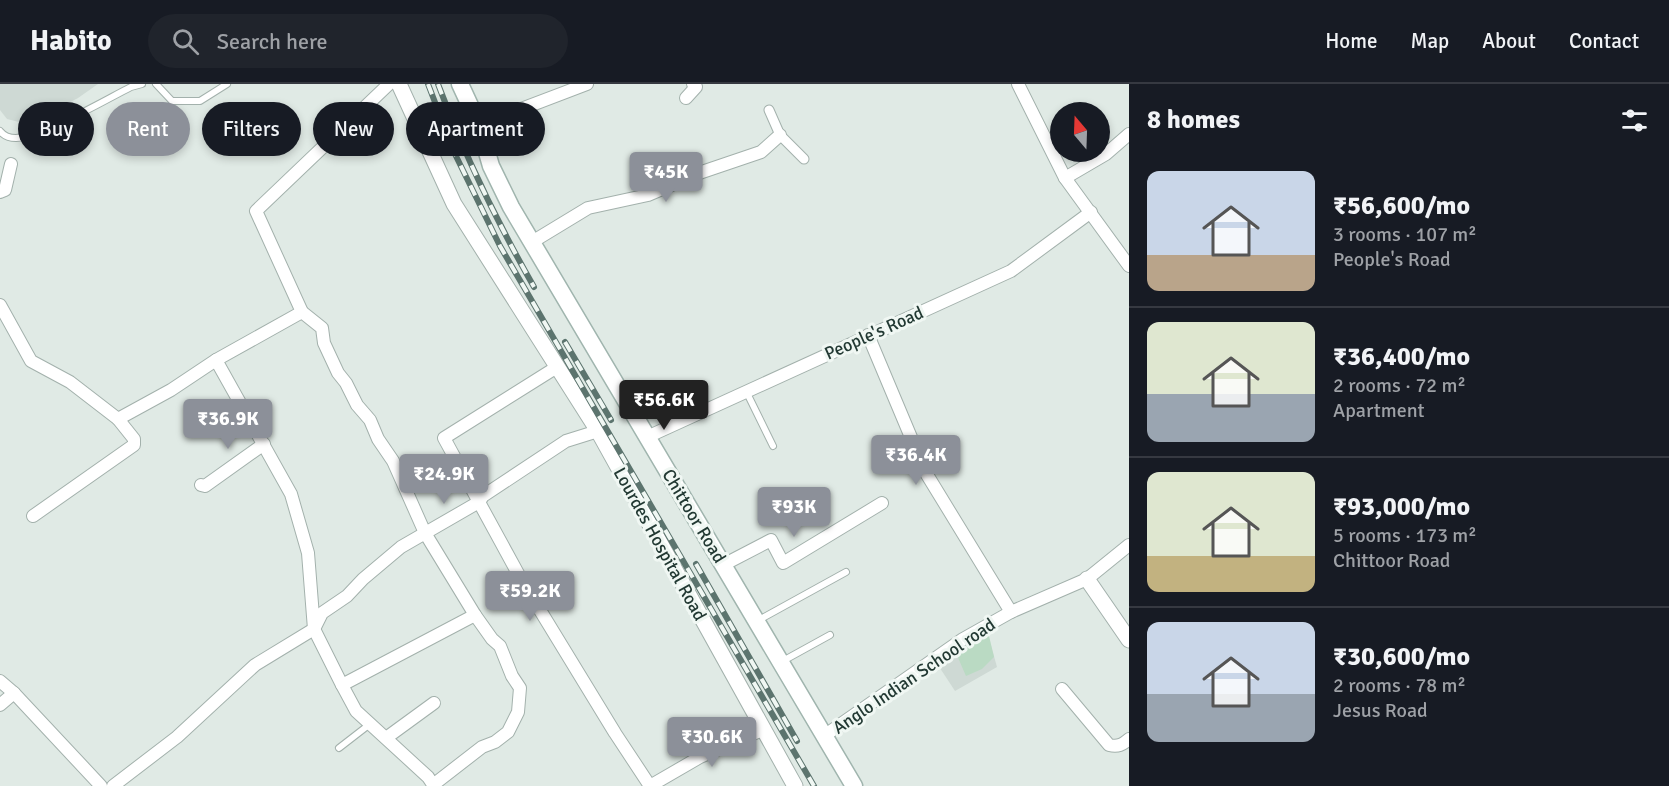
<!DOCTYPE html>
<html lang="en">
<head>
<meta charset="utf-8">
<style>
	:root { --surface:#171b24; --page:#20242c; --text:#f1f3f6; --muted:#9ea1a6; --line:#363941; --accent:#8c9099 }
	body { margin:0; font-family:Signika,sans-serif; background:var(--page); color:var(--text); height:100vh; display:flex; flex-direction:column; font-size:22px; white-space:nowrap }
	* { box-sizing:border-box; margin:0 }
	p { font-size:20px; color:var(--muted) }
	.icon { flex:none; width:33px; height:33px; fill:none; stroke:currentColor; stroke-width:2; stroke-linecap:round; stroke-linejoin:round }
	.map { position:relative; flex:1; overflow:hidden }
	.drawer { display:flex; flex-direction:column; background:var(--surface); width:540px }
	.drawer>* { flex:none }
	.hud { position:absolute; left:18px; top:18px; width:570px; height:54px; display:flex; gap:12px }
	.needle { width:39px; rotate:341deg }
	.fabs { position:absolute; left:1050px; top:18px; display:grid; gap:12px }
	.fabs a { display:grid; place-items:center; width:60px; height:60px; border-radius:50%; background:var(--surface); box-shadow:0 3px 9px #0003; font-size:30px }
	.price { position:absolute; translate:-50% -51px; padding:0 14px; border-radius:6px; background:var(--accent); color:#fff; font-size:20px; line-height:39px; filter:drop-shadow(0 2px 3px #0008) }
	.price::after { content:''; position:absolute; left:50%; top:36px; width:18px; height:14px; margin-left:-9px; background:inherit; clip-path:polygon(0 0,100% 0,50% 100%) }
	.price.current { background:#222; color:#fff }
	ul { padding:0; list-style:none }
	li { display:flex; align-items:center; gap:18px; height:150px; padding:0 18px }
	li+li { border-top:2px solid var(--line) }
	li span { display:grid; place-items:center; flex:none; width:168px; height:120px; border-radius:12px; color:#555 }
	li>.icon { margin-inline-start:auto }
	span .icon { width:72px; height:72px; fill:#fffc; stroke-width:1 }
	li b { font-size:26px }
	h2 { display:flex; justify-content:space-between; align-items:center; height:72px; padding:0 18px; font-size:26px }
	.pill { padding:0 21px; border-radius:27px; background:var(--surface); box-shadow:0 3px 9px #0003; font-size:21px; line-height:54px }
	.pill.current { background:var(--accent); color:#fff }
	header { display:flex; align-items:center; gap:36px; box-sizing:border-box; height:84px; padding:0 30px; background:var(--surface); border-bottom:2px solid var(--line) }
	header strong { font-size:28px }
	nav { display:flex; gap:33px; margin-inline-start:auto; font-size:21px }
	.search { width:420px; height:54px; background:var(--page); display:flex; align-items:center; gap:15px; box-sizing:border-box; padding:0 21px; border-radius:33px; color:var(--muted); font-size:22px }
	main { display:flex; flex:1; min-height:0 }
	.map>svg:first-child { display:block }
</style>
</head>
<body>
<header>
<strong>Habito</strong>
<div class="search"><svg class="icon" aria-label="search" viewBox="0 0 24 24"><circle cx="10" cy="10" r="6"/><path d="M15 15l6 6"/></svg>Search here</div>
<nav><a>Home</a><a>Map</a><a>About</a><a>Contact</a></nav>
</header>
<main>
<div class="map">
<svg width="1129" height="702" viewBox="0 0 1129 702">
	<rect width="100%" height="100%" fill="#e0eae5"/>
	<!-- built -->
	<g fill="#ced9d4">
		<path d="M 0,0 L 98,0 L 78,14 L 47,30 L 23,39 L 7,35 L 0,26 Z"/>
		<path d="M 987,547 L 997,583 L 955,607 L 934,575 Z"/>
	</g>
	<!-- green -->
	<path fill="#badac3" d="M 989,552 L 994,573 L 982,585 L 966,592 L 956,569 Z"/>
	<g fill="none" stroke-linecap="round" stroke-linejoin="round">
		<!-- service casing -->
		<g stroke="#a3b1ac" stroke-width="8">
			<g id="service">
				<path d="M 156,0 L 172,17 L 200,17 L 227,0"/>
				<path d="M 0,47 C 4,52 10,54 16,54 C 44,52 105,16 131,3 L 142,0"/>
				<path d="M 746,307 L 773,362"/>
				<path d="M 757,537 L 846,488"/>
				<path d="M 781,578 L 830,551"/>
				<path d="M 339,664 L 370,640"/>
			</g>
		</g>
		<!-- pedestrian casing -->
		<g stroke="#a3b1ac" stroke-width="11">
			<path id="pedestrian" d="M 769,26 L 780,51 L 804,75"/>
		</g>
		<!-- minor casing -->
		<g stroke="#a3b1ac" stroke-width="14">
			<g id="minor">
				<path d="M 389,0 L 256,127 L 302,228 L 216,276 L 291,410 L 308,469 L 314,545 L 342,601 L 356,627 L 428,693 L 434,702"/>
				<path d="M 1018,0 L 1065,94 L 1129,182"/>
				<path d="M 686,14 L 696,3 L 693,0"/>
				<path d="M 479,41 L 587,0"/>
				<path d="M 1065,94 L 1106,70 L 1129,50"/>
				<path d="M 0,108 L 5,106 L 11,80"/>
				<path d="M 532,158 L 588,124 L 648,111 L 702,88 L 761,68 L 780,51"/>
				<path d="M 0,221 L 31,277 L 70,298 L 118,335 L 171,306 L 216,276"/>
				<path d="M 302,228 L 322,244 L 324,259 L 338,289 L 346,299 L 357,321 L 370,336 L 378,355 L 393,377 L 425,449 L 475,531 L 492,555 L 500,562 L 512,592 L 520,604 L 518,628 L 508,648 L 495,658 L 482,663 L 433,701"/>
				<path d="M 868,251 L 926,389 L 1011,528"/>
				<path d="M 557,283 L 444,354 L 521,495 L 615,649 L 650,702"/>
				<path d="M 647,353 L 1011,187 L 1091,128"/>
				<path d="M 201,401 L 205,402 L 264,360"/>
				<path d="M 33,432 L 134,361 L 134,355 L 118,335"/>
				<path d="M 723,481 L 771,456 L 783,479 L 882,419"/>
				<path d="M 0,597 L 14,609 L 101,702"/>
				<path d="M 342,601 L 475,531"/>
				<path d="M 1062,605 L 1109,661 C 1118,663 1122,661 1129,655"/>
				<path d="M 0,621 L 14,609"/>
				<path d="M 824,652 L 963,555 L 1011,528 L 1087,495 L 1129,461"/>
				<path d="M 386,654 L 434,619"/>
				<path d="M 113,702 L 177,653 L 255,581 L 314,545 L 322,529 L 347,512 L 363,495 L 401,463 L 479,418 L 483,412 L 566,357 L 598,347"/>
				<path d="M 650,702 L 700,673 L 762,646"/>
			</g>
		</g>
		<!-- tertiary casing -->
		<g stroke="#a3b1ac" stroke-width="17">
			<g id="tertiary">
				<path d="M 399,0 L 454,120 L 598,347 L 795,702"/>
				<path d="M 1087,495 L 1129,556"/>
			</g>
		</g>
		<!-- secondary casing -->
		<g stroke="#a0b5ae" stroke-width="19">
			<path id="secondary" d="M 460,0 L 479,41 L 491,82 L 511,123 L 854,702"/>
		</g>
		<!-- service -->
		<use href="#service" stroke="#fff" stroke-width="6"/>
		<!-- pedestrian -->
		<use href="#pedestrian" stroke="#fff" stroke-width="9"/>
		<!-- minor -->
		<use href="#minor" stroke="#fff" stroke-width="12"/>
		<!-- tertiary -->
		<use href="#tertiary" stroke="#fff" stroke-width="15"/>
		<!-- secondary -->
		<use href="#secondary" stroke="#fff" stroke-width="16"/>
		<!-- rail casing -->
		<g stroke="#5c746e" stroke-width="6">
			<g id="rail">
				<path d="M 428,0 L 454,68 L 500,162 L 814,702"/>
				<path d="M 438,0 C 464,70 497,138 534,203"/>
				<path d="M 565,258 L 611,336"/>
				<path d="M 696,480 L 797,657"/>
			</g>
		</g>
		<!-- rail -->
		<use href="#rail" stroke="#f0f7f3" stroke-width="4" stroke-dasharray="11" stroke-linecap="butt"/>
	</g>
	<g text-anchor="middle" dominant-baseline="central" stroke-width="6" stroke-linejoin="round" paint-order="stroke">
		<!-- street labels -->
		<g font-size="18" fill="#223933" stroke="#f0f7f3">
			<text transform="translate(874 249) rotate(-24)">People's Road</text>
			<text transform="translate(694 432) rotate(59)">Chittoor Road</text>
			<text transform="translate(660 460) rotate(61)">Lourdes Hospital Road</text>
			<text transform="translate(914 592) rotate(-34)">Anglo Indian School road</text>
		</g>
	</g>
</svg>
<div class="fabs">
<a><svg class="needle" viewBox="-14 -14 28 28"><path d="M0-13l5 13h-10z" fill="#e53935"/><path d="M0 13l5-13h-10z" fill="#9ea1a6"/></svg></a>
</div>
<b class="price" style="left:666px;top:119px">₹45K</b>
<b class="price current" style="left:664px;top:347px">₹56.6K</b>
<b class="price" style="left:228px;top:366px">₹36.9K</b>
<b class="price" style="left:916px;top:402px">₹36.4K</b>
<b class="price" style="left:444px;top:421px">₹24.9K</b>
<b class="price" style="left:794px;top:454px">₹93K</b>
<b class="price" style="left:530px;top:538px">₹59.2K</b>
<b class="price" style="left:712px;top:684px">₹30.6K</b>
<div class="hud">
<a class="pill">Buy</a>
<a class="pill current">Rent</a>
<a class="pill">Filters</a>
<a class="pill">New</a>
<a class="pill">Apartment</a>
</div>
</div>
<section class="drawer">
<h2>8 homes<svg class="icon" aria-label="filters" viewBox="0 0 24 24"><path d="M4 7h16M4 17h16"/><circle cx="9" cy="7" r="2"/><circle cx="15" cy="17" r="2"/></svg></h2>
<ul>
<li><span style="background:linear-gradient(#c9d6e8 70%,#b9a48a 0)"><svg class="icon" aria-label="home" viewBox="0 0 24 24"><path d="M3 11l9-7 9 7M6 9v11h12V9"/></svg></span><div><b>₹56,600/mo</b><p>3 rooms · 107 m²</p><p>People's Road</p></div></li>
<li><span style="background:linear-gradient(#dfe7d0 60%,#9aa5b1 0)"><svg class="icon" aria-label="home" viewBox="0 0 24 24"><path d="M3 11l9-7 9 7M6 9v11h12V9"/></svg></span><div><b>₹36,400/mo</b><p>2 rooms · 72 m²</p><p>Apartment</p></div></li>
<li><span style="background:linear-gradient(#dfe7d0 70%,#c2b280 0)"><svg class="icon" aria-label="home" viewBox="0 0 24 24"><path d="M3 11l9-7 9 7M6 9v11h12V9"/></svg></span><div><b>₹93,000/mo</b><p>5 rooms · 173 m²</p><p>Chittoor Road</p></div></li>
<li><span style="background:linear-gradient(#c9d6e8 60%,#9aa5b1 0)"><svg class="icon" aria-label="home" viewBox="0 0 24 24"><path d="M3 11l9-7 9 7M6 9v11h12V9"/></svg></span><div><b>₹30,600/mo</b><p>2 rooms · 78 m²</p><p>Jesus Road</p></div></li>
</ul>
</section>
</main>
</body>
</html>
